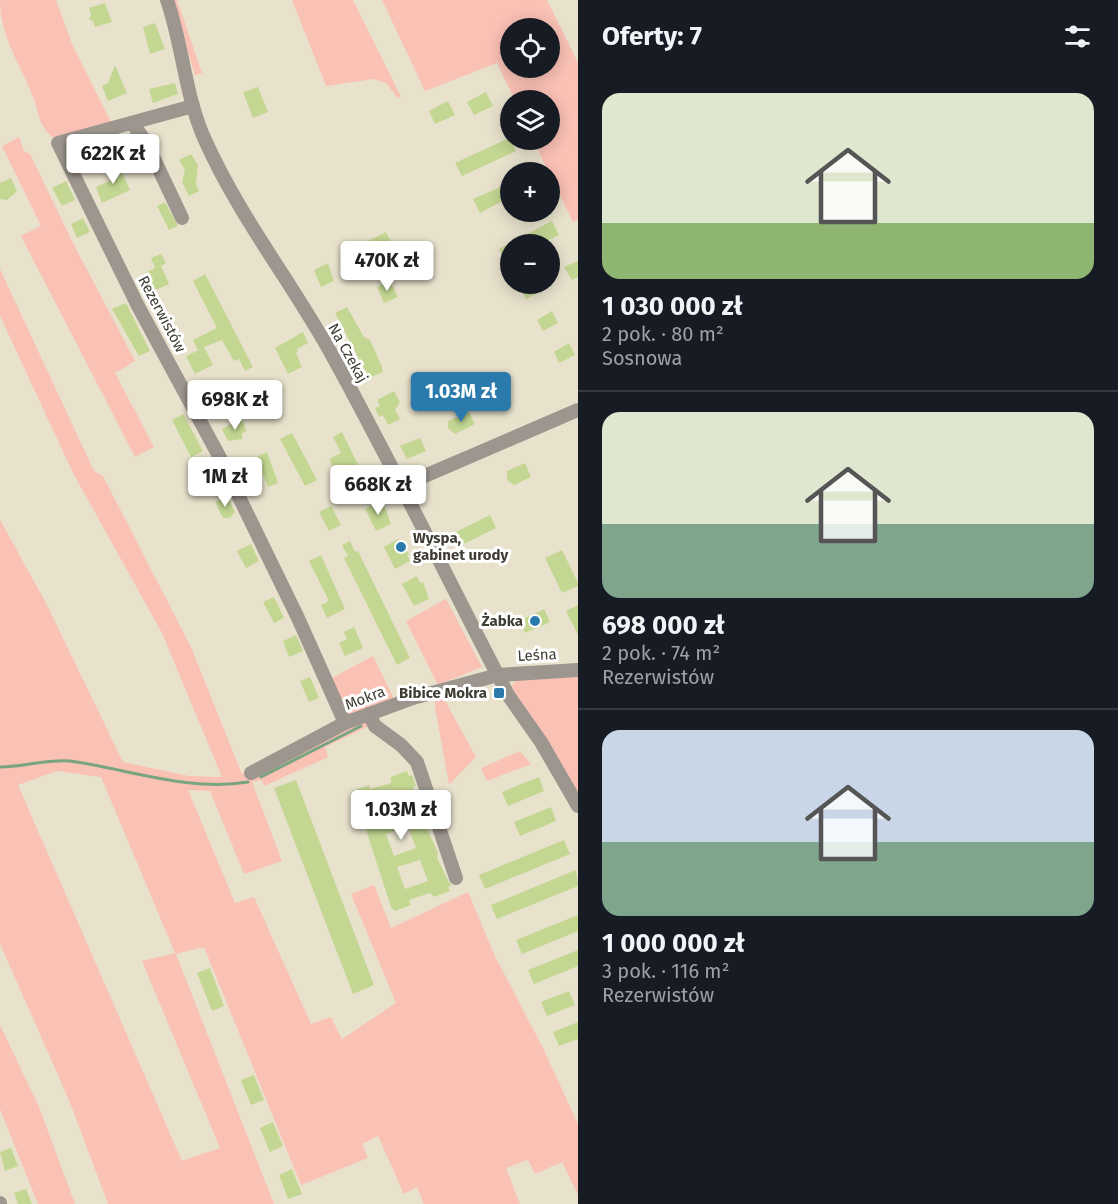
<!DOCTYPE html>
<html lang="pl">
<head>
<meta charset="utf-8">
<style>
	:root { --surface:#171b24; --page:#242831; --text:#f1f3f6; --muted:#9ea1a6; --line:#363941; --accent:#2a7bac }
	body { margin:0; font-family:"Fira Sans",sans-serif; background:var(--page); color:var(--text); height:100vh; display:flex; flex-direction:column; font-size:22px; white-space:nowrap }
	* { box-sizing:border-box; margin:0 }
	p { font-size:20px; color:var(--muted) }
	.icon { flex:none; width:33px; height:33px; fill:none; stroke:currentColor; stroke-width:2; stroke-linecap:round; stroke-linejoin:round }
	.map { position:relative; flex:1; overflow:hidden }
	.drawer { display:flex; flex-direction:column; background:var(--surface); width:540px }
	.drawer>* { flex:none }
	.buttons { position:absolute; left:500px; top:18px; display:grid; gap:12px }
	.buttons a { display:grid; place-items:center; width:60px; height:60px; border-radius:50%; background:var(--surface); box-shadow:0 3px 15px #0003; font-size:30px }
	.price { position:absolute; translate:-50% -51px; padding:0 14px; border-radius:6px; background:#fff; color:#222; font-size:20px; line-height:39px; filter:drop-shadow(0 2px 3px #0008) }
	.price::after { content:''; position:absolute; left:50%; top:36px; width:18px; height:14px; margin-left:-9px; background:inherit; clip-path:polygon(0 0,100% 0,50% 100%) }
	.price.active { background:var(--accent); color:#fff }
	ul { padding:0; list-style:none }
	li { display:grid; align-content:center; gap:12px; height:318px; padding:0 24px }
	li+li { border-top:2px solid var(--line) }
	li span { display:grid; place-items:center; height:186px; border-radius:18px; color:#555 }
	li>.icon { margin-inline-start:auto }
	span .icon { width:108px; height:108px; fill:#fffc; stroke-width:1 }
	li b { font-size:26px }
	h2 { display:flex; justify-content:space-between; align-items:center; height:72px; padding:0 24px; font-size:26px }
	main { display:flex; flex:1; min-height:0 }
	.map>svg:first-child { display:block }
</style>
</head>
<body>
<main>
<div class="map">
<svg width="578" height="1204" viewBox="0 0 578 1204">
	<rect width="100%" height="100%" fill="#e8e2cd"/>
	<!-- green -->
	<g fill="#fac1b5" fill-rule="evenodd">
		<path d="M 0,0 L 56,0 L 72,44 L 111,122 L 54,139 C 35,120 41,116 32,94 C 19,62 0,35 0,0 Z"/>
		<path d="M 172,0 L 177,0 L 202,73 L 195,75 Z"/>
		<path d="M 292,0 L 353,0 L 401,97 L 398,98 L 386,83 L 373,79 L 326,86 Z"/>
		<path d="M 382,0 L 547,0 L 578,63 L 578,219 L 573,222 L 533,140 L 549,140 L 549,100 L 515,100 L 497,63 L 425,91 ZM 510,28 L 549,28 L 549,68 L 510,68 Z"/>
		<path d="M 19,137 L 24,151 L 30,154 L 73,243 L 135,361 L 115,373 L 154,447 L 135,457 L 21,236 L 41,226 L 2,146 Z"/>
		<path d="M 0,269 L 94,471 L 103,476 L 191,647 L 242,774 L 318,734 L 365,721 L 369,726 L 325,747 L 328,757 L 264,786 L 261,780 L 252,782 L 282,861 L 244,874 L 210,791 L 188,790 L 235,903 L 254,897 L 311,1024 L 331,1017 L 342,1039 L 396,1003 L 351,894 L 374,885 L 391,928 L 468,892 L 495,956 L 543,1048 L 578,1124 L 578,1195 L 562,1162 L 535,1174 L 528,1160 L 506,1168 L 520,1204 L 424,1204 L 417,1187 L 404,1194 L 378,1136 L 362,1144 L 368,1158 L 301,1185 L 204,947 L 176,954 L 274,1204 L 108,1204 L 69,1100 L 0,944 L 0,520 L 45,601 L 123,762 L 189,776 L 222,777 L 162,633 L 73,473 L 0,316 ZM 57,771 L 101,777 L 175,953 L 142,961 L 220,1148 L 182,1161 L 18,785 Z"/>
		<path d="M 446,599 L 482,667 L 438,685 L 406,621 Z"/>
		<path d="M 373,656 L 394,699 L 349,716 L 332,678 Z"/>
		<path d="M 520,677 L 578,677 L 578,795 L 511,686 Z"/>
		<path d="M 443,697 L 476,757 L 449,785 L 435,707 L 435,698 Z"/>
		<path d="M 520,751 L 531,764 L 487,781 L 481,768 Z"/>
		<path d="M 0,1025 L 39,1107 L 75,1204 L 38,1204 L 0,1109 Z"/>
	</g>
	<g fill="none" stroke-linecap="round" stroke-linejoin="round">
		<!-- stream -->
		<g stroke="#79a480" stroke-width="3">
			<path d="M 0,767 C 24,767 46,759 70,761 C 128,769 189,792 248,782"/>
			<path d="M 261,777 L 361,726"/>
		</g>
	</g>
	<!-- building -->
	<g fill="#c3d792" fill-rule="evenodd">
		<path d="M 105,3 L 112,22 L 95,27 L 93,21 L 89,19 L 91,15 L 89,8 Z"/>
		<path d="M 155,23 L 165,49 L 150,54 L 143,27 Z"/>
		<path d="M 115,65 L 127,93 L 108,101 L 102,86 L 108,83 Z"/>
		<path d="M 175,83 L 178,94 L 153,103 L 149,89 Z"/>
		<path d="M 258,87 L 268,112 L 253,118 L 243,92 Z"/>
		<path d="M 486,92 L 493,106 L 474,115 L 467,102 Z"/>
		<path d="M 448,101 L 455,115 L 435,124 L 429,111 Z"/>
		<path d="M 509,138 L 516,151 L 462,176 L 455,163 Z"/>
		<path d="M 191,154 L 198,165 L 196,184 L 199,191 L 189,196 L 182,182 L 185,170 L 179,160 Z"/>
		<path d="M 117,162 L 130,190 L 102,203 L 96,187 L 112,180 L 107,167 Z"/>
		<path d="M 11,178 L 17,191 L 7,200 L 0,199 L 0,183 Z"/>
		<path d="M 66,181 L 75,200 L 62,206 L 52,188 Z"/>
		<path d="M 510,183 L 510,197 L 480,213 L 473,199 Z"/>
		<path d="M 165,202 L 178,226 L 169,230 L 157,206 Z"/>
		<path d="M 83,218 L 90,232 L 77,238 L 71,224 Z"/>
		<path d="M 552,221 L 559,235 L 540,244 L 510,244 L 510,271 L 499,249 Z"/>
		<path d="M 386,232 L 399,257 L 388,262 L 383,252 L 370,258 L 362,244 Z"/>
		<path d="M 161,254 L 166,263 L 161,266 L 169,284 L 151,292 L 143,274 L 155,268 L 151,258 Z"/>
		<path d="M 578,261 L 578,277 L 572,280 L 564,267 Z"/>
		<path d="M 328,263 L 334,281 L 321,287 L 314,270 Z"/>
		<path d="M 205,274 L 253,367 L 245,371 L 239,359 L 234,361 L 222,340 L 204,347 L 213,365 L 195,374 L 186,356 L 201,349 L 198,350 L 193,340 L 217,328 L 193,281 Z"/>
		<path d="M 390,281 L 398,297 L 384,303 L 377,287 Z"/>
		<path d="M 530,284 L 538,284 L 542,291 L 526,299 L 521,288 Z"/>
		<path d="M 126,303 L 150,351 L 139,356 L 112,309 Z"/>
		<path d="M 347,307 L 364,337 L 370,340 L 382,367 L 383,372 L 369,378 L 335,313 Z"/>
		<path d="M 552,311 L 558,323 L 543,331 L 537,320 Z"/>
		<path d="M 303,332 L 308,343 L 297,349 L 298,352 L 296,353 L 302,367 L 288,374 L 275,348 Z"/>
		<path d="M 569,343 L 575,355 L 559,363 L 554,352 Z"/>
		<path d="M 394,391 L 400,402 L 395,410 L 400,419 L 388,425 L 383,415 L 379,417 L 375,408 L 380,406 L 377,400 Z"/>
		<path d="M 469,412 L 475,424 L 455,434 L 448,428 L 448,421 Z"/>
		<path d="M 183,414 L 203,451 L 191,457 L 172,420 Z"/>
		<path d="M 241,419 L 247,431 L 242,433 L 242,439 L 228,441 L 222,429 Z"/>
		<path d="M 342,432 L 361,471 L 351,477 L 345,465 L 335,471 L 329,459 L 341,453 L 333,437 Z"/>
		<path d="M 292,433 L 317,480 L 305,486 L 280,439 Z"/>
		<path d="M 420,438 L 426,451 L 407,459 L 400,446 Z"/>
		<path d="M 267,452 L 278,483 L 268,487 L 262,472 L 254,467 L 254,458 Z"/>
		<path d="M 525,463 L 531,477 L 514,485 L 507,480 L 507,471 Z"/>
		<path d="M 227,496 L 235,512 L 230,518 L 223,518 L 215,502 Z"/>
		<path d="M 379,502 L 383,508 L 385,507 L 391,524 L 376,531 L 365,509 Z"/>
		<path d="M 331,506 L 341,525 L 329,531 L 319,512 Z"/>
		<path d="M 490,515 L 496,528 L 460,546 L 454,533 Z"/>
		<path d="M 398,539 L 409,554 L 407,555 L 410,561 L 395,569 L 384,547 Z"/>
		<path d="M 350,541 L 355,552 L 358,551 L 410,658 L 397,665 L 344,558 L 348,556 L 342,545 Z"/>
		<path d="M 251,544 L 259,561 L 246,568 L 237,551 Z"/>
		<path d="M 562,550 L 578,583 L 578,586 L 562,593 L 545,558 Z"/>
		<path d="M 321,555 L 345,609 L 327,618 L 321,605 L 329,601 L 309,561 Z"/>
		<path d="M 417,576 L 420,583 L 423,582 L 429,599 L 414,606 L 402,584 Z"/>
		<path d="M 274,597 L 284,618 L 274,623 L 263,602 Z"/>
		<path d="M 578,605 L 578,635 L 566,611 Z"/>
		<path d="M 544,609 L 550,622 L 525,633 L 519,621 Z"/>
		<path d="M 354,627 L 363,648 L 345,656 L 339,643 L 347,639 L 344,632 Z"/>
		<path d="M 296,635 L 303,651 L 289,657 L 283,641 Z"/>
		<path d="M 310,677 L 319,698 L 309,702 L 300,681 Z"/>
		<path d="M 407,771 L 409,776 L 412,775 L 416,786 L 413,787 L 418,805 L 423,808 L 429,833 L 438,853 L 437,858 L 451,886 L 448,887 L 450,891 L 434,897 L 430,893 L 409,900 L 411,905 L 395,911 L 391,907 L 360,811 L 356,809 L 351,795 L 352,791 L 369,785 L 370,789 L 391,783 L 391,777 ZM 397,794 L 404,814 L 382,823 L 375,801 ZM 408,827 L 416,848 L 394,856 L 386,834 ZM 420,860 L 428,881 L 405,889 L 397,867 Z"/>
		<path d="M 539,777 L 544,791 L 508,806 L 502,792 Z"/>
		<path d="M 296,780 L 374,985 L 353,994 L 274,788 Z"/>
		<path d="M 551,807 L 556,821 L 520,836 L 514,822 Z"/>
		<path d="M 564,840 L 570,854 L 485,889 L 479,875 Z"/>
		<path d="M 576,870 L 578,886 L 497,919 L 491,905 Z"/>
		<path d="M 578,915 L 578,931 L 522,954 L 516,940 Z"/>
		<path d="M 578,950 L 578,966 L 534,984 L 528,970 Z"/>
		<path d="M 210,968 L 224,1006 L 212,1011 L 197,973 Z"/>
		<path d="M 569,991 L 575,1005 L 547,1016 L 541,1002 Z"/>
		<path d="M 578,1022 L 578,1039 L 559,1046 L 553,1032 Z"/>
		<path d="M 254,1075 L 264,1100 L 251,1105 L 241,1080 Z"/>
		<path d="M 273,1122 L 283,1146 L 270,1152 L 260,1128 Z"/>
		<path d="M 11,1148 L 18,1166 L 5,1171 L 0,1152 Z"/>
		<path d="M 292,1169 L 302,1194 L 288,1199 L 279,1175 Z"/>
		<path d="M 26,1189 L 32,1204 L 18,1204 L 14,1193 Z"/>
	</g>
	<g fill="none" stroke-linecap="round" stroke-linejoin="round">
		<!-- minor -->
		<g stroke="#9d968f" stroke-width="14">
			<path d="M 167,0 C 183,46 185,96 205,140 C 239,216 292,283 332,355 C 394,467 449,582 508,695 L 541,742 L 578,806"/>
			<path d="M 193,106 L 58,143 L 138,306 L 219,456 L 298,618 L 345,723"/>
			<path d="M 132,123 L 146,142 L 182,218"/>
			<path d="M 399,487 L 578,410"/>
			<path d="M 369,714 L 375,726 L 401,745 L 417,762 L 456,878"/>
			<path d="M 251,773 L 345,723 L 413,698 L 498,675 L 578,670"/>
			<path d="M 0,1203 L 0,1204"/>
		</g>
	</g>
	<!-- markers -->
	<g fill="#2a7bac" stroke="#fff" stroke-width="2">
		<circle cx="401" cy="547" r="6"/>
		<circle cx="535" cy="621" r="6"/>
		<rect x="493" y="687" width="12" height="12" rx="3"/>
	</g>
	<g text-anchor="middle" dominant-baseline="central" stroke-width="6" stroke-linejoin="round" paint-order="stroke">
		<!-- street labels -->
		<g font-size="15" fill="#3e3c33" stroke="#fff">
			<text transform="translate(162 314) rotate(62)">Rezerwistów</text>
			<text transform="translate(348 353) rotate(61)">Na Czekaj</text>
			<text transform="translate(537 655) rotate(-3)">Leśna</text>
			<text transform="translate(365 698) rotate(-21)">Mokra</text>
		</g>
		<!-- poi labels -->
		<g font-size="15" font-weight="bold" fill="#3e3c33" stroke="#fff" text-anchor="end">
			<text x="413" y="538" text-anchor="start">Wyspa,<tspan x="413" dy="17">gabinet urody</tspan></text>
			<text x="523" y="621">Żabka</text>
			<text x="487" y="693">Bibice Mokra</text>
		</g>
	</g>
</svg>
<div class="buttons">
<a><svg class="icon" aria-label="locate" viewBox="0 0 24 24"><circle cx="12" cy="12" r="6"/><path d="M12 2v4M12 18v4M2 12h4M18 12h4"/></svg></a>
<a><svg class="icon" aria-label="layers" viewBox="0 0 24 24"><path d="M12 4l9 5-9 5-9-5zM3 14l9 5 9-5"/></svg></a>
<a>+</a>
<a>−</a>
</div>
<b class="price" style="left:113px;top:185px">622K zł</b>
<b class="price" style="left:387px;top:292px">470K zł</b>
<b class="price active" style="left:461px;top:423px">1.03M zł</b>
<b class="price" style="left:235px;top:431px">698K zł</b>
<b class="price" style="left:225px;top:508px">1M zł</b>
<b class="price" style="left:378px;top:516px">668K zł</b>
<b class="price" style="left:401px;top:841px">1.03M zł</b>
</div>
<section class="drawer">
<h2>Oferty: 7<svg class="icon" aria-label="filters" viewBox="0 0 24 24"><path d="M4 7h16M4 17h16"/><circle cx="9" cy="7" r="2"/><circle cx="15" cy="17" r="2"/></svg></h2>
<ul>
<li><span style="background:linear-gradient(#dfe7d0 70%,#8fb573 0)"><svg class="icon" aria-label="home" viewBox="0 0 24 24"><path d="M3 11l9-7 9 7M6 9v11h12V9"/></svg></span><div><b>1 030 000 zł</b><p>2 pok. · 80 m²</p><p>Sosnowa</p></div></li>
<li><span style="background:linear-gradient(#dfe7d0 60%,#7fa58c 0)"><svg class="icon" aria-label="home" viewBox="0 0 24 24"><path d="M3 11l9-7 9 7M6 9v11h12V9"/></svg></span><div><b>698 000 zł</b><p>2 pok. · 74 m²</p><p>Rezerwistów</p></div></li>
<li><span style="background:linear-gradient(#c9d6e8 60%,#7fa58c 0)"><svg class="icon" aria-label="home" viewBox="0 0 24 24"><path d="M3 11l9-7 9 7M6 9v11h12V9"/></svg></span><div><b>1 000 000 zł</b><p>3 pok. · 116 m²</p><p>Rezerwistów</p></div></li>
</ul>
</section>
</main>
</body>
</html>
